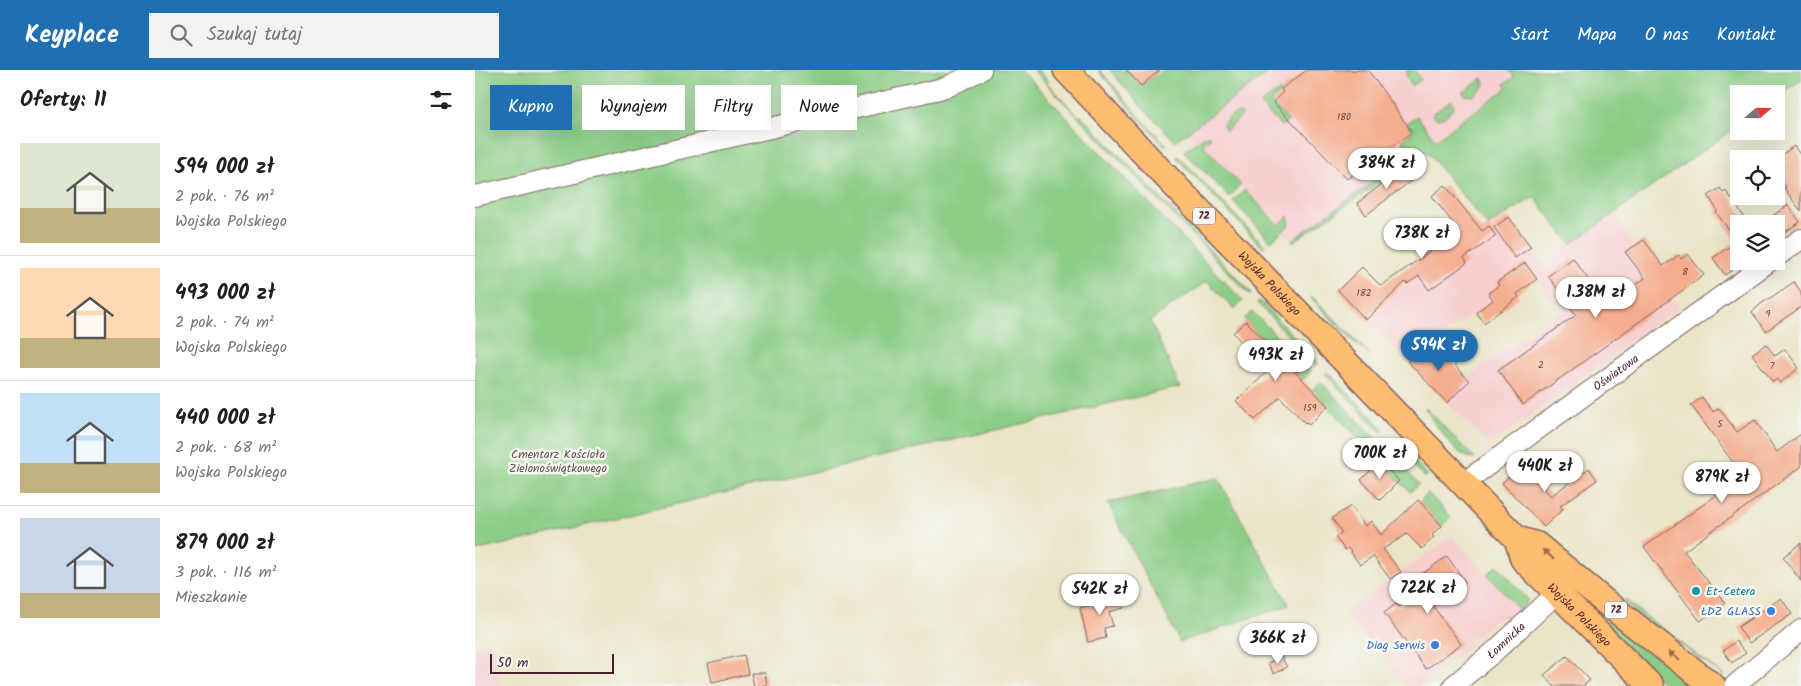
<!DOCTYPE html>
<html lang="pl">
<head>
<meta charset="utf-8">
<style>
	:root { --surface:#fff; --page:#f2f2f2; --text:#202124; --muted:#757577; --line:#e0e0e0; --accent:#1f6fb2 }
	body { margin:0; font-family:Kalam,sans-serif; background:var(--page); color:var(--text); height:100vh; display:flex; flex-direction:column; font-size:19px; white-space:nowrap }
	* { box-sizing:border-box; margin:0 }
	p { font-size:16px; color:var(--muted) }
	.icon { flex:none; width:28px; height:28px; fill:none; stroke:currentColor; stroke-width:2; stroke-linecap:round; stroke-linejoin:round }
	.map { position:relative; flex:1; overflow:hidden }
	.drawer { display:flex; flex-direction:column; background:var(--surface); width:475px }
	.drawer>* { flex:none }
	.guide { position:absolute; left:15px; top:15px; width:475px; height:45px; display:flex; gap:10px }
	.needle { width:32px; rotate:70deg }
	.fabs { position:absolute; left:1255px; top:15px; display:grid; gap:10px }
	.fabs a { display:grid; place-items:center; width:55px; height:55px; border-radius:0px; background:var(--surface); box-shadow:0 5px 20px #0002; font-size:25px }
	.scale { position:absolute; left:15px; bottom:12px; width:124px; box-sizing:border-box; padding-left:5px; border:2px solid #4a1f2b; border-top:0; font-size:14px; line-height:18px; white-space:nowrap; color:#4a1f2b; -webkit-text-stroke:4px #f6f6f2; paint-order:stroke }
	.price { position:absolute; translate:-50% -42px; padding:0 11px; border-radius:18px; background:#fff; color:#222; font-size:16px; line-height:32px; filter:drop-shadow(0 1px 2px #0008) }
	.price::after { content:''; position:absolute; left:50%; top:30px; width:15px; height:11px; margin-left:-8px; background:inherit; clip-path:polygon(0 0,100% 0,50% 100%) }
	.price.current { background:var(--accent); color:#fff }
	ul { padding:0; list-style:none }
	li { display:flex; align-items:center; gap:15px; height:125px; padding:0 20px }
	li+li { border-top:1px solid var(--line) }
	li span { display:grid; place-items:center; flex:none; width:140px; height:100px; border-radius:0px; color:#555 }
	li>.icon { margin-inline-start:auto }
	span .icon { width:60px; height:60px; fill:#fffc; stroke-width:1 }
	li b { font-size:21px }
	h2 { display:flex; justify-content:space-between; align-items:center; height:60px; padding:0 20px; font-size:21px }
	.pill { padding:0 18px; border-radius:0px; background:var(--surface); box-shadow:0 5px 20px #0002; font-size:18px; line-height:45px }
	.pill.current { background:var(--accent); color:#fff }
	header { display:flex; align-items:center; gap:30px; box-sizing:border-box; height:70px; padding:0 25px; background:var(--accent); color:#fff }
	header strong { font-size:24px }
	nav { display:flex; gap:28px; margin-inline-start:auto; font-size:18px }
	.search { width:350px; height:45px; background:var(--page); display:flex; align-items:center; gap:12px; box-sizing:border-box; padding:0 18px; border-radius:0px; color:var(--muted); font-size:19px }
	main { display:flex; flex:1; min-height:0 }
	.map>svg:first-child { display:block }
</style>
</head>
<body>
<header>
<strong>Keyplace</strong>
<div class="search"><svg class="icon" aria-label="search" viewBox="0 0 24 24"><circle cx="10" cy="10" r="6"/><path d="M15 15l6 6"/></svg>Szukaj tutaj</div>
<nav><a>Start</a><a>Mapa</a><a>O nas</a><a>Kontakt</a></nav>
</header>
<main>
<section class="drawer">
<h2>Oferty: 11<svg class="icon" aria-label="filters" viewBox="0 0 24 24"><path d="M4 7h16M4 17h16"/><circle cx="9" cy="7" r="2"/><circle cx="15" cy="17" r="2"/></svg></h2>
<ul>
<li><span style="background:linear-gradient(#dfe7d0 65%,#c2b280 0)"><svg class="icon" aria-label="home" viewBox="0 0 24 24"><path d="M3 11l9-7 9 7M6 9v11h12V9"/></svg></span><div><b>594 000 zł</b><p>2 pok. · 76 m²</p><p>Wojska Polskiego</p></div></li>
<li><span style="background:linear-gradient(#ffd9b3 70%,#c2b280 0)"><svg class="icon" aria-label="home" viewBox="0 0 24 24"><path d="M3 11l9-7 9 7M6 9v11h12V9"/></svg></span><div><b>493 000 zł</b><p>2 pok. · 74 m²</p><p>Wojska Polskiego</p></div></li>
<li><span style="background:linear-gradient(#bfe0f5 70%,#c2b280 0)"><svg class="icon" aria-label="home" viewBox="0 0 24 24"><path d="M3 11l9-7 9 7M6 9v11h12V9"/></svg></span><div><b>440 000 zł</b><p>2 pok. · 68 m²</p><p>Wojska Polskiego</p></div></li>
<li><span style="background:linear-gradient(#c9d6e8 75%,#c2b280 0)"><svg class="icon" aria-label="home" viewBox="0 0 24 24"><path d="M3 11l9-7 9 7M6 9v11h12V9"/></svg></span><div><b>879 000 zł</b><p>3 pok. · 116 m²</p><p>Mieszkanie</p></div></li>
</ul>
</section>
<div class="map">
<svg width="1326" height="616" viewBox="0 0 1326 616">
	<rect width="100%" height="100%" fill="#f6f6f2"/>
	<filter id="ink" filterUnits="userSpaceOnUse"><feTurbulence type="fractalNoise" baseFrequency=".02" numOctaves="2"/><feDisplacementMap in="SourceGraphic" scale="10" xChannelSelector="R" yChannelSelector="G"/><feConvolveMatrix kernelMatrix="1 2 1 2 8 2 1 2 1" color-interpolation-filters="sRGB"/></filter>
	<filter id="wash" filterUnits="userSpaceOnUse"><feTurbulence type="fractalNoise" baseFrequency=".0096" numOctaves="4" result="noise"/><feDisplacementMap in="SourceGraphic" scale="20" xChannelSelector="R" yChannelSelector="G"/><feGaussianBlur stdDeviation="1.12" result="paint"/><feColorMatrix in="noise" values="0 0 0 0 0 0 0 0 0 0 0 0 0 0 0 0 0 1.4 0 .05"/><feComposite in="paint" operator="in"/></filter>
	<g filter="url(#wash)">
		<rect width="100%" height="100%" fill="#eae5c8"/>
		<!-- built -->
		<g fill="#f7cfd0">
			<path d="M 781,0 L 1057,0 L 1059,3 L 818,172 L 799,153 L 803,148 L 798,143 L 794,147 L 704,54 Z"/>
			<path d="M 1031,142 L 1068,194 L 1138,144 L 1204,237 L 1018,373 L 1011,372 L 972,333 L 1007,296 L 1086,242 L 1057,202 L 932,291 L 891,250 L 915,226 Z"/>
			<path d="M 977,466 L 1045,541 L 1033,550 L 1023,548 L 995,569 L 997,575 L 948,610 L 946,616 L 932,616 L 868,543 Z"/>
			<path d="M 15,571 L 26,616 L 0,616 L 0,575 Z"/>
		</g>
		<!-- green -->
		<g fill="#8bcd86" stroke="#6a7658">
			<path d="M 0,0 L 546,0 L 768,231 L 759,239 L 732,211 L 675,251 L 705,317 L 0,481 Z"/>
			<path d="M 558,0 L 563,0 L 574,11 L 572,13 L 604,47 L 606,45 L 776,222 L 776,224 L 775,225 Z"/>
			<path d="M 623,0 L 625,0 L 664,46 L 692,75 L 689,75 L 662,47 Z"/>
			<path d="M 635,0 L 651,0 L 666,16 L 688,0 L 797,0 L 700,71 L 665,35 Z"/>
			<path d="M 932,0 L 939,0 L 946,10 L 937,16 L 931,6 Z"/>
			<path d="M 1034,0 L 1326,0 L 1326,10 L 1301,28 L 1301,24 L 1264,24 L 1264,55 L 1096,174 L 1059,127 L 1013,156 L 951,81 L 818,172 L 816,171 L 927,91 C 933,84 932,78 927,71 L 938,62 L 932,53 L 942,46 L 960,70 L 1032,18 L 1029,14 L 1039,7 Z"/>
			<path d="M 1008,8 L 1010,14 L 1008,18 L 998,26 L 990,25 L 988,23 Z"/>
			<path d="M 805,20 L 806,22 L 796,32 L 814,51 L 806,56 L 785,34 Z"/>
			<path d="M 977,30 L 979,38 L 968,48 L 962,49 L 957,44 Z"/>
			<path d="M 764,43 L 768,45 L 751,61 L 748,56 C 750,49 758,44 764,43 Z"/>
			<path d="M 733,66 L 736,67 L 728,75 L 766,115 L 754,127 L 709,81 L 728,67 Z"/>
			<path d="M 703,86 L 790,176 L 788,178 L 702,88 Z"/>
			<path d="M 770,120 L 804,155 L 813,146 L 815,154 L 813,156 L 796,171 L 758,131 Z"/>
			<path d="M 837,226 L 895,285 L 878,271 L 836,228 Z"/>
			<path d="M 785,231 L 843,292 L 842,296 L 782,233 Z"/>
			<path d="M 777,241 L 836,301 L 828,310 L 769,249 Z"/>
			<path d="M 853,302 L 909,359 L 906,362 L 850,304 Z"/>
			<path d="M 846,312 L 900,368 L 891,376 L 837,320 Z"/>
			<path d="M 951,338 L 1000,389 C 980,388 961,354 950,339 Z"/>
			<path d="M 920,371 L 953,405 L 950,408 L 918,374 Z"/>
			<path d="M 914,383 L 944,414 L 935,422 L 905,391 Z"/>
			<path d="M 743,408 L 814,535 L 705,572 L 633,433 Z"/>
			<path d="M 953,423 L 976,447 L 967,456 L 945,432 Z"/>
			<path d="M 1022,495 L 1053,530 L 1045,541 L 1012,504 Z"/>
			<path d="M 1150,530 L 1249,606 L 1148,533 Z"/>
			<path d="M 1136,547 L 1219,616 L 1190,616 L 1129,556 Z"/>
		</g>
		<g id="blocks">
			<!-- building -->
			<g fill="#f5ad8e">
				<path d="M 651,0 L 685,0 L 666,16 Z"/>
				<path d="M 832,0 L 893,0 L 937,62 L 872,109 L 798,32 L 808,22 L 806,19 Z"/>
				<path d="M 1319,76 L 1326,86 L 1326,141 L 1309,118 L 1311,117 L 1301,103 L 1301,89 Z"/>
				<path d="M 933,95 L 941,107 L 891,145 L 882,133 Z"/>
				<path d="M 970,115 L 1007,161 L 1014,156 L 1021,166 L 989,188 L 992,193 L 954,220 L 944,206 L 932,214 L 930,212 L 891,250 L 863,220 L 887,197 L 906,216 L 984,161 L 957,126 Z"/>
				<path d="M 1245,118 L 1248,123 L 1251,121 L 1274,154 L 1264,154 L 1264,195 L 1250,205 L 1238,188 L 1262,171 L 1241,142 L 1243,141 L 1233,126 Z"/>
				<path d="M 1313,135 L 1325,152 L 1301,168 L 1301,154 L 1286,154 Z"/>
				<path d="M 1034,147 L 1056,177 L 1040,188 L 1019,157 Z"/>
				<path d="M 1169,170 L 1188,196 L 1204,185 L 1206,189 L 1213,184 L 1229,205 L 1048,335 L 1023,300 L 1101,245 L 1073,206 L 1098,188 L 1132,236 L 1170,208 L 1150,182 Z"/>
				<path d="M 1050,193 L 1062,209 L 1042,224 L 1044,227 L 1009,253 L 1001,242 L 1018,230 L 1013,223 L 1024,215 L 1022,212 Z"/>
				<path d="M 1319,212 L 1326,222 L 1326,237 L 1291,261 L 1277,242 L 1286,234 Z"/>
				<path d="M 771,251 L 853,336 L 834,355 L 831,352 L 830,353 L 805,327 L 780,350 L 761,331 L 793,301 L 758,263 Z"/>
				<path d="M 958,272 L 980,294 L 980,296 L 994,311 L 972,333 L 932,291 Z"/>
				<path d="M 1291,274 L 1300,286 L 1310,279 L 1324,298 L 1305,313 L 1302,309 L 1298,312 L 1277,284 Z"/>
				<path d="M 1227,327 L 1238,342 L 1244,338 L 1262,362 L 1280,350 L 1302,382 L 1326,364 L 1326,397 L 1209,481 L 1250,533 L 1225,551 L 1169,477 L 1268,406 L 1216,335 Z"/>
				<path d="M 905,391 L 924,411 L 905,430 L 886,410 Z"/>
				<path d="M 1047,395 L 1076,426 L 1114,398 L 1122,410 L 1085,436 L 1088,439 L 1069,457 L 1027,413 Z"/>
				<path d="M 943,430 L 967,456 L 957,465 L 959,467 L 947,479 L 932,464 L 908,479 L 926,502 L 915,509 L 898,486 L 885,495 L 873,478 L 870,480 L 860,467 L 867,463 L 857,448 L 876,436 L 890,456 L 896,451 L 906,465 Z"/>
				<path d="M 1326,473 L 1326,511 L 1308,487 Z"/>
				<path d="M 972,486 L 991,513 L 958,536 L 986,574 L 951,599 L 909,543 L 921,534 L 924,537 L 950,519 L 942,508 Z"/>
				<path d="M 645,523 L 649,538 L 634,542 L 638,556 L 629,558 L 631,568 L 613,572 L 605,538 L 625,532 L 624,528 Z"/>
				<path d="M 1306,528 L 1317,544 L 1274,573 L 1263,557 Z"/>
				<path d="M 1261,571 L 1271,583 L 1257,593 L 1248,581 Z"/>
				<path d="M 269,585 L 273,604 L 237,612 L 233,593 Z"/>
				<path d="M 806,586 L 812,597 L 799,604 L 793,593 Z"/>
				<path d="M 1092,586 L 1115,610 L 1108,616 L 1079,616 L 1069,605 Z"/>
				<path d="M 276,603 L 290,603 L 292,616 L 279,616 Z"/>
			</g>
		</g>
	</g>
	<g filter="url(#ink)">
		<use href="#blocks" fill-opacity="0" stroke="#826462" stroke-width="1"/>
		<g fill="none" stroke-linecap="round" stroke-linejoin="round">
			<!-- minor casing -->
			<g stroke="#826462" stroke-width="22">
				<g id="minor">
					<path d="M 0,126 L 464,19 L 474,16 L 506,0"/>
					<path d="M 1301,187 L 1326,169"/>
					<path id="s1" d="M 987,414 L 1295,191"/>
					<path id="s2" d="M 978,616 L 1020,581 L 1082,523"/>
					<path d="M 1259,616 L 1326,560"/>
				</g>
			</g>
			<!-- major casing -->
			<g stroke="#826462" stroke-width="28">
				<g id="major">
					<path id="s3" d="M 591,0 L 680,95 L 1042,469 L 1048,489 L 1176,616"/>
					<path d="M 1042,469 L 1062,475 L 1129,531 L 1238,616"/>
				</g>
			</g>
			<!-- minor -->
			<use href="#minor" stroke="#fff" stroke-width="20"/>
			<!-- major -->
			<use href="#major" stroke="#fdbc70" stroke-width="25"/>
		</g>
		<!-- one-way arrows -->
		<defs><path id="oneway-solid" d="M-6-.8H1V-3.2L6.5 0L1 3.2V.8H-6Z" transform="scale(1.25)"/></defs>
		<g fill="#9b664a">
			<use href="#oneway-solid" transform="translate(1073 484) rotate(-139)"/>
			<use href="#oneway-solid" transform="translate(1199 586) rotate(-142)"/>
		</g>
	</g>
	<!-- markers -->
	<circle fill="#0f9aa8" stroke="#f6f6f2" stroke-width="2" cx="1221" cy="521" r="5"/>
	<g fill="#3f7fe0" stroke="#f6f6f2" stroke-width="2">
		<circle cx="1296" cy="541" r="5"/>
		<circle cx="960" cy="575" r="5"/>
	</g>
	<g text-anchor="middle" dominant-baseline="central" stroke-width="5" stroke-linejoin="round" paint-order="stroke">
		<!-- number labels -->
		<g font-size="10" fill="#754244">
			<text x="869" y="47">180</text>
			<text x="1210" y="202">8</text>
			<text x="889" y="223">182</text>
			<text x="1293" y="244">9</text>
			<text x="1066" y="295">2</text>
			<text x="1297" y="296">7</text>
			<text x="835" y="338">159</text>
			<text x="1245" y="354">5</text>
		</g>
		<!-- shield labels -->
		<g fill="#f6f6f2" stroke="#7e6067" stroke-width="1">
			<rect x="718" y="137.5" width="22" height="17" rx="4"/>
			<rect x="1130" y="531.5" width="22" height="17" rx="4"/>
		</g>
		<g font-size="11" font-weight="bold" fill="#4a1f2b">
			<text x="729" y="146">72</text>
			<text x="1141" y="540">72</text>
		</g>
		<!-- street labels -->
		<g font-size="12" fill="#4a1f2b" stroke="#f6f6f2">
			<text stroke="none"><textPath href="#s3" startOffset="295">Wojska Polskiego</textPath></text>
			<text stroke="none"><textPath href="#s1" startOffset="190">Oświatowa</textPath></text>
			<text stroke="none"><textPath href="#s3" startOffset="751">Wojska Polskiego</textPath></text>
			<text stroke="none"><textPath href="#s2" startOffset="70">Łomnicka</textPath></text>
		</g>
		<!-- park labels -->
		<g font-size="12" fill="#5e5346" stroke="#f6f6f2">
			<text x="83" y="384">Cmentarz Kościoła<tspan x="83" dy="14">Zielonoświątkowego</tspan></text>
		</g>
		<!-- culture labels -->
		<g font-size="12" fill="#0d838f" stroke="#f6f6f2" text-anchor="start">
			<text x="1231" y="521">Et-Cetera</text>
		</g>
		<!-- shop labels -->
		<g font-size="12" fill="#366cbe" stroke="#f6f6f2" text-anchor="end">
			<text x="1286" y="541">ŁDZ GLASS</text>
			<text x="950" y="575">Diag Serwis</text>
		</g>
	</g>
</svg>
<div class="fabs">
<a><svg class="needle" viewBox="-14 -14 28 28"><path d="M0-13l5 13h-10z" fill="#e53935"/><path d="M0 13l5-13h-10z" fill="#757577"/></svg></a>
<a><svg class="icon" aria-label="locate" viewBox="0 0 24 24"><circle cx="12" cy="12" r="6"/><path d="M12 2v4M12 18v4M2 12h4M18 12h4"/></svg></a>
<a><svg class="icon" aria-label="layers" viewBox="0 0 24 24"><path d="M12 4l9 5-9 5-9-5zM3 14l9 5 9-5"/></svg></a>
</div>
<div class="scale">50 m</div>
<b class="price" style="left:912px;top:120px">384K zł</b>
<b class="price" style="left:947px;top:190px">738K zł</b>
<b class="price" style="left:1121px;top:249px">1.38M zł</b>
<b class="price current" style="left:964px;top:302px">594K zł</b>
<b class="price" style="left:801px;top:312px">493K zł</b>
<b class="price" style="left:905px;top:410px">700K zł</b>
<b class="price" style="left:1070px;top:423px">440K zł</b>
<b class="price" style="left:1247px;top:434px">879K zł</b>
<b class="price" style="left:953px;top:545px">722K zł</b>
<b class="price" style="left:625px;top:546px">542K zł</b>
<b class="price" style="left:803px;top:595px">366K zł</b>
<div class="guide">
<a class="pill current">Kupno</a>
<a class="pill">Wynajem</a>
<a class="pill">Filtry</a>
<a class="pill">Nowe</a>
</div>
</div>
</main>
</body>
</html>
